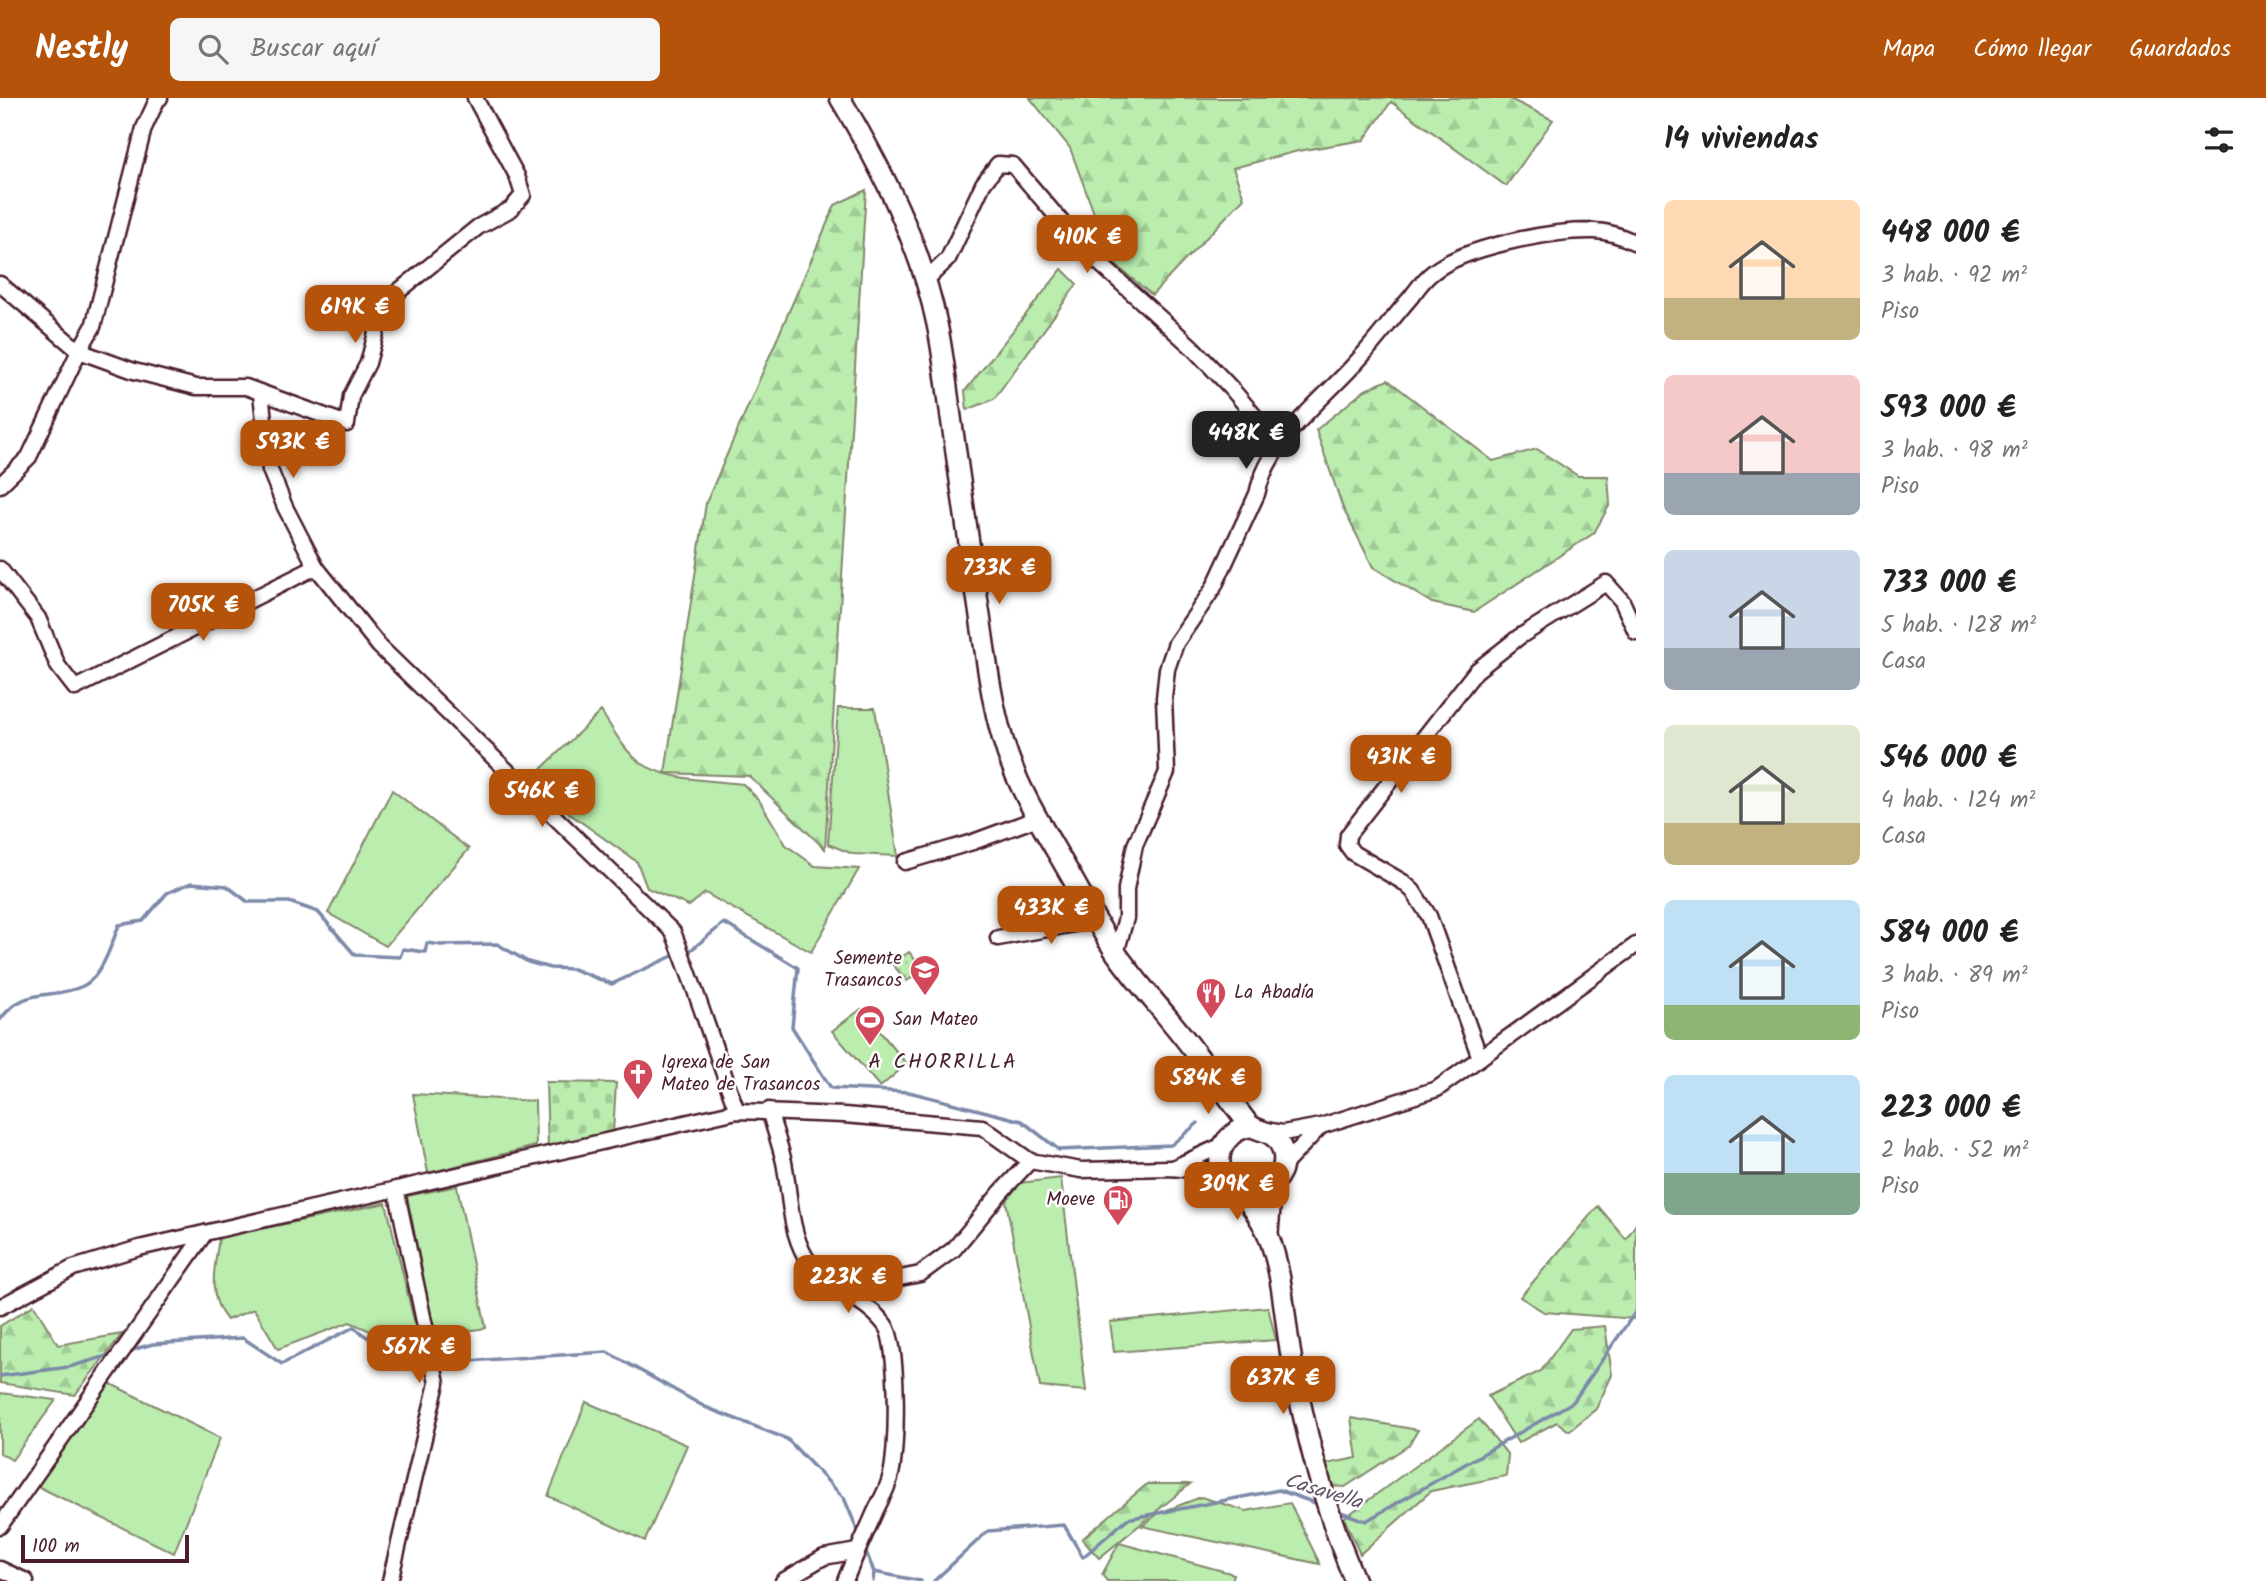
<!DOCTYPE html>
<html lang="es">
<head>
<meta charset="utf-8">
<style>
	:root { --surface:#fff; --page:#f6f6f6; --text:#222; --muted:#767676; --accent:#b45309 }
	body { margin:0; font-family:Kalam,sans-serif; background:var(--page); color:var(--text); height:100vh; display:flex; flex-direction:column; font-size:26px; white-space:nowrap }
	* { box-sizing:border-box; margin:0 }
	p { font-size:23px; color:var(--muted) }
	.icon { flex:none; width:38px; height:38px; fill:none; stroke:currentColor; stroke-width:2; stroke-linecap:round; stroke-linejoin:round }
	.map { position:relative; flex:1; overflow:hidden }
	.details { display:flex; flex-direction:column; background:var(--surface); width:630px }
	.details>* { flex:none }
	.scale { position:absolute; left:21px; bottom:18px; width:168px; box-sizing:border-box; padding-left:7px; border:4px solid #4a1f2b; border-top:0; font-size:19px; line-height:24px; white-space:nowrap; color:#4a1f2b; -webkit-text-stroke:5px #fff; paint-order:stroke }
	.price { position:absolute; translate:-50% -60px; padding:0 16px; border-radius:14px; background:var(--accent); color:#fff; font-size:23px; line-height:46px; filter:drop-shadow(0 2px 4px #0008) }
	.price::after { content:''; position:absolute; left:50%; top:42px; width:21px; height:16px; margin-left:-10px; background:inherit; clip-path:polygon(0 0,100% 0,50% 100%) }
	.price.on { background:#222; color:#fff }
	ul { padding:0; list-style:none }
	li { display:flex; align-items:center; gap:21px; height:175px; padding:0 28px }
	li span { display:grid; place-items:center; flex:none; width:196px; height:140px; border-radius:10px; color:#555 }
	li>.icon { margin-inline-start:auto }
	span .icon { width:84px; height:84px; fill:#fffc; stroke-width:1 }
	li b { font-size:30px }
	h2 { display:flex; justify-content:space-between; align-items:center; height:84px; padding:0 28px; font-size:30px }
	header { display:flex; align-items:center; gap:42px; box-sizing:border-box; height:98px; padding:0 35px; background:var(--accent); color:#fff }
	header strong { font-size:33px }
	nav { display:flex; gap:38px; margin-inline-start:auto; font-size:24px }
	.search { width:490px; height:63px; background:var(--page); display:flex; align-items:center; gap:18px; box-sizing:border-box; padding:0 24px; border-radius:10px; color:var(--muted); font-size:26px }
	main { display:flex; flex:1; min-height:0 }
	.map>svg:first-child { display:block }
</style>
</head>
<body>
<header>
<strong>Nestly</strong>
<div class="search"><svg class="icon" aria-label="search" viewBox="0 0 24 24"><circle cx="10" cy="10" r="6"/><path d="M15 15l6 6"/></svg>Buscar aquí</div>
<nav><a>Mapa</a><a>Cómo llegar</a><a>Guardados</a></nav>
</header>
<main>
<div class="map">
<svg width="1636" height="1483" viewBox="0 0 1636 1483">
	<defs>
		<pattern id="forest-firs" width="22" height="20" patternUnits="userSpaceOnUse" patternTransform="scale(1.75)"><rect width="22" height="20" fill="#baedae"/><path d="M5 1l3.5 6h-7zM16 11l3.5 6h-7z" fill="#a1cb96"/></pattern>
		<pattern id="cemetery-stones" width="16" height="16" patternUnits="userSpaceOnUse" patternTransform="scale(1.75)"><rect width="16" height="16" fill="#baedae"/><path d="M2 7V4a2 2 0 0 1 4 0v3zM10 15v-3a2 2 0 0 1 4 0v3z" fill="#a1cb96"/></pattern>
		<pattern id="park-dots" width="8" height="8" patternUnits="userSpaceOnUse" patternTransform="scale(1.75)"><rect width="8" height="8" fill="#baedae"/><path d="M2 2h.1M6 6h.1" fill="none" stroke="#a1cb96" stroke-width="1.8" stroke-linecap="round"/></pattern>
	</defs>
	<rect width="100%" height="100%" fill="#fff"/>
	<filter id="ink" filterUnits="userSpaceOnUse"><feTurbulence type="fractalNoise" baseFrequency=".0143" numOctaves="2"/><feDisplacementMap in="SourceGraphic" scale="14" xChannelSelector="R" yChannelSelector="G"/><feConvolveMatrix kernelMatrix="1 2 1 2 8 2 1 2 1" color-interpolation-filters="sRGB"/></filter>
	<g filter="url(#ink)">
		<!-- grass -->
		<g fill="#baedae" stroke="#82866c" stroke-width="2">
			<path d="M 838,610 L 875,610 L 898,758 L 853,756 L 828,746 Z"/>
			<path d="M 601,613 C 612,630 624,653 641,665 C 667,683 713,682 743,686 L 759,702 L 786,747 L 815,768 L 859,771 L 811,854 L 705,795 L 689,808 L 647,790 L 637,764 L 570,716 L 535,677 Z"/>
			<path d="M 392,692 L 469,751 L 386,848 L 328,815 Z"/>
			<path d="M 861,911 L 907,966 L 880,989 L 832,933 Z"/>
			<path d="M 413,996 L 535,1003 L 536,1048 L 428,1075 Z"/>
			<path d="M 1061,1080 L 1086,1293 L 1040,1289 L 1006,1103 L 1019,1085 Z"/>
			<path d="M 457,1088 L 486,1230 L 435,1238 L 407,1098 Z"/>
			<path d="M 386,1105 L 416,1231 L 377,1236 L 350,1224 L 278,1251 L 254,1211 L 227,1222 C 206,1197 215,1169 219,1140 Z"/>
			<path d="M 1268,1209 L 1276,1242 L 1114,1254 L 1110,1224 Z"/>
			<path d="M 109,1285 L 220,1340 L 174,1455 L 35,1387 Z"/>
			<path d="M 0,1295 L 56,1302 L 12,1362 L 0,1355 Z"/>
			<path d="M 586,1304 L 687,1347 L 645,1443 L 548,1398 Z"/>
			<path d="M 1201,1399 L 1246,1413 L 1290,1405 L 1320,1466 L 1142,1428 L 1159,1415 Z"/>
			<path d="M 1119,1445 L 1234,1476 L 1232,1483 L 1107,1483 L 1102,1477 Z"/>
		</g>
		<!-- forest -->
		<g fill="url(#forest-firs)" stroke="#82866c" stroke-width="2">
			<path d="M 1030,0 L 1508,0 L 1553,22 L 1506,88 L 1391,4 L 1364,42 L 1298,53 L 1233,70 L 1244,100 L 1152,197 L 1112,164 L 1070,50 Z"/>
			<path d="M 866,92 L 825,751 L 749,678 L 665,675 L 706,405 L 835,107 Z"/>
			<path d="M 1062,171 L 1077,186 L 994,301 L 967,312 L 965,293 Z"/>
			<path d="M 1388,282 L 1493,363 L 1537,351 L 1578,378 L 1608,378 L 1610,406 L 1594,435 L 1474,514 L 1432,505 L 1373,469 L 1343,410 L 1316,332 L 1365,292 Z"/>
			<path d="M 1598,1108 L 1626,1141 L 1636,1126 L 1636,1221 L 1544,1214 L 1520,1199 Z"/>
			<path d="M 34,1207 L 58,1247 L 122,1236 L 75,1297 L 0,1285 L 0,1228 Z"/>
			<path d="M 1605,1228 L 1612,1277 L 1596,1311 L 1569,1333 L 1557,1324 L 1518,1345 L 1488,1298 L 1541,1273 L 1571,1231 Z"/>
			<path d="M 1351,1320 L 1418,1332 L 1409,1347 L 1345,1389 L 1329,1388 L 1326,1366 L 1357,1360 Z"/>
			<path d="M 1479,1321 L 1508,1357 L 1506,1378 L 1431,1393 L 1360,1456 L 1344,1420 Z"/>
			<path d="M 1147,1386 L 1190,1386 L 1099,1460 L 1082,1441 Z"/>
		</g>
		<!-- cemetery -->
		<path fill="url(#cemetery-stones)" stroke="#82866c" stroke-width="2" d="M 546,984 L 616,985 L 613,1035 L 548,1049 Z"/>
		<!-- park -->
		<path fill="url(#park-dots)" stroke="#82866c" stroke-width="2" d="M 909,854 L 923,871 L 907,883 L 892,866 Z"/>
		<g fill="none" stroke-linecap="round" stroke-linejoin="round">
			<!-- stream -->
			<g stroke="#7c89a8" stroke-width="3.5">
				<path d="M 685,854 L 691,852 L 724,825 L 798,870 L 792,929 L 831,990 L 909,994 L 1022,1023 L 1059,1052 L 1171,1047 L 1198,1025"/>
				<path d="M 0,922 C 25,887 50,903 83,888 C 102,879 112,845 119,827 L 143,823 L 167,795 L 191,785 L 227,788 L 248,804 L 289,804 L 318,814 L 355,857 L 400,859 L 403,851 L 425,854 L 427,845 L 441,847 L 497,846 L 528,864 L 550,870 L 573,871 L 612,886 L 677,856"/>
				<path d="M 128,1253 L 153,1246 L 243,1240 L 282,1266 L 354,1229 C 374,1247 401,1257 427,1259"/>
				<path d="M 435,1260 L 469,1263 L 607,1254 L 705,1309 L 787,1341 L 844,1400 L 860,1438"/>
				<path d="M 0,1278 L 69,1269 L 114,1256"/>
				<path d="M 1335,1412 L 1366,1423 L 1573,1304 L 1636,1213"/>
				<path d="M 864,1449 L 874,1474 L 873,1483"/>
				<path d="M 874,1474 L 921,1483"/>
				<path d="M 934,1483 L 988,1433 L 1064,1427 L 1083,1459 L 1127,1421 L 1279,1392 L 1318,1406"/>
			</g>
			<!-- street casing -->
			<g stroke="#4a1f2b" stroke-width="19">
				<g id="street">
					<path d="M 925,183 L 948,161 L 983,86 L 998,66 L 1013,67 L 1087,154 L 1192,249 L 1231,290 L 1279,347"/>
					<path d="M 0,186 L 79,253 L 134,273 L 196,289 L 246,289 L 347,326 L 351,298 L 368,265 L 384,205 L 478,129 L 511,111 L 523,97 L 517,78 L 475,0"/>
					<path d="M 261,296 L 270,372 L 285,409 L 316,469 L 379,548 L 673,834 C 697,893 715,953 737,1013"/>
					<path d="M 0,387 L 29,359 L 79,253 L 93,229 L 144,30 L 157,2 L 160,0"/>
					<path d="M 0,471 L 38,520 L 58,568 L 75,590 L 316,469"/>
					<path d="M 905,764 L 973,744 L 1038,720"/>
					<path d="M 998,840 L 1097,822"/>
					<path d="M 1116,855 L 1126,820 L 1126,791 L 1135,747 L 1167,674 L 1164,600 L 1167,571 L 1176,545 L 1213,491 L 1257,396 C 1269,342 1317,307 1352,269 C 1373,247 1391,222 1411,199 C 1417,191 1424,181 1432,175 C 1463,149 1550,133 1590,133 C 1607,132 1622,138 1636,145"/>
					<path d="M 1480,960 L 1429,818 L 1413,793 L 1403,784 L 1353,755 L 1347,747 L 1348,737 L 1476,573 L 1519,539 L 1606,485 L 1622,503 L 1636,534"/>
					<path d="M 769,1012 C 774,1030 780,1047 784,1064 C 790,1094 789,1130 805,1158 C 824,1190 864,1198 885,1227 C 899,1245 898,1357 890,1380 C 887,1392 880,1403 875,1414 C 865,1437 854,1460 845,1483"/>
					<path d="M 1266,1032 L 1283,1035 L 1321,1028 L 1437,991 L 1636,847"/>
					<path d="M 1283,1068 L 1321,1028"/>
					<path d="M 1175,1069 L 1223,1047"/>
					<path d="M 851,1198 L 870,1186 L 920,1176 L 954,1151 L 1001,1094 L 1030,1063"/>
					<path d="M 0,1209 L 73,1170 L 139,1150 L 737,1013 L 844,1017 L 982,1029 L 1030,1063 L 1081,1072 L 1170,1070 L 1205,1073 L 1225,1080"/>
					<path d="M 0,1428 L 205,1135"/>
					<path d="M 0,1471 L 26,1483"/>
					<path d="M 390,1483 L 437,1285 L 396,1091"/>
					<path d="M 783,1483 L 824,1459 L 857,1453"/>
				</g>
			</g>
			<!-- secondary casing -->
			<g stroke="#4a1f2b" stroke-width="24">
				<g id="secondary">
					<path d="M 840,0 C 882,71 920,145 937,226 C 944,259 947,293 952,326 C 961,390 970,454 980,518 C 986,559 991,602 1003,642 C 1017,691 1047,736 1072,780 C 1086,805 1100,831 1116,855 C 1140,889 1170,920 1195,954 C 1213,977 1229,1001 1247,1024 C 1256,1036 1274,1029 1282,1051 C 1289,1071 1273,1093 1252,1093 C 1211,1094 1208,1036 1250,1029"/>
					<path d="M 1240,1091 C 1249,1106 1262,1121 1268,1137 C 1285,1180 1284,1229 1294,1273 C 1308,1346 1326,1415 1355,1483"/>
					<path d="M 1268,1135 L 1272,1086"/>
				</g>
			</g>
			<!-- street -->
			<use href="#street" stroke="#fff" stroke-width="14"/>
			<!-- secondary -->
			<use href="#secondary" stroke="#fff" stroke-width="19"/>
		</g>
	</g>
	<!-- icons -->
	<defs>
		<g id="school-pin" transform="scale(1.575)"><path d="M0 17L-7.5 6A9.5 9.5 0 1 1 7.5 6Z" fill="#d1495b" stroke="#fff"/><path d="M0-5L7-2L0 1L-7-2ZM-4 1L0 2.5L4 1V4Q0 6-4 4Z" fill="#fff"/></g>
		<g id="restaurant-pin" transform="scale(1.575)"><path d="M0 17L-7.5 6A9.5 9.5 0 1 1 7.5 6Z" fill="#d1495b" stroke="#fff"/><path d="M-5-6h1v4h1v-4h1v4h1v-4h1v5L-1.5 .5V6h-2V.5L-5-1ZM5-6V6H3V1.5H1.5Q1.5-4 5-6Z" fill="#fff"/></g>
		<g id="stadium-pin" transform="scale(1.575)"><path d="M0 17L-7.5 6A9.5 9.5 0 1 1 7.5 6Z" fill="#d1495b" stroke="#fff"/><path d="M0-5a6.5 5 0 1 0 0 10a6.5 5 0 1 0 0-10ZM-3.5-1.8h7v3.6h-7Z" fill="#fff"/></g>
		<g id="church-pin" transform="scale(1.575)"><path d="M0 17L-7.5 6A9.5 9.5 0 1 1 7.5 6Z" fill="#d1495b" stroke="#fff"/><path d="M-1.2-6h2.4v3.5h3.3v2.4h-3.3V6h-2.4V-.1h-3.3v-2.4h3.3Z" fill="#fff"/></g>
		<g id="fuel-pin" transform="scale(1.575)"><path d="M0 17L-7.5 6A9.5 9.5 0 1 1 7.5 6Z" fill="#d1495b" stroke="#fff"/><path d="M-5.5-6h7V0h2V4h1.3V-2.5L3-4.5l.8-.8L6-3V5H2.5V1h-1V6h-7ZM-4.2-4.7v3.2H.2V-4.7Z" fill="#fff"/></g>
	</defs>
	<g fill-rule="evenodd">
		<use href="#school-pin" x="925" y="872"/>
		<use href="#restaurant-pin" x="1211" y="895"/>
		<use href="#stadium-pin" x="870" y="922"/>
		<use href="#church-pin" x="638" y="976"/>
		<use href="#fuel-pin" x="1118" y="1102"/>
	</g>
	<g text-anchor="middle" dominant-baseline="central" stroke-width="5" stroke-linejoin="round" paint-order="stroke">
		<!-- poi labels -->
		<g font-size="19" fill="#4a1f2b" stroke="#fff" text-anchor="start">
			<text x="902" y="861" text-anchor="end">Semente<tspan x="902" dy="22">Trasancos</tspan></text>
			<text x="1234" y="895">La Abadía</text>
			<text x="893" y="922">San Mateo</text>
			<text x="661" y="965">Igrexa de San<tspan x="661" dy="22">Mateo de Trasancos</tspan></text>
			<text x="1095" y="1102" text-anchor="end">Moeve</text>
		</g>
		<!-- neighbourhood labels -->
		<g font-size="21" letter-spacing="2" fill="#4a1f2b" stroke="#fff">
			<text x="943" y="964">A CHORRILLA</text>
		</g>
		<!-- water labels -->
		<g font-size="21" font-style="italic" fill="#635469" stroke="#fff">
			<text transform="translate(1323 1394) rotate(17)">Casavella</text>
		</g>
	</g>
</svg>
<div class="scale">100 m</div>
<b class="price" style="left:1087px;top:177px">410K €</b>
<b class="price" style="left:355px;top:247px">619K €</b>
<b class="price on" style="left:1246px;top:373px">448K €</b>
<b class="price" style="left:293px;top:382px">593K €</b>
<b class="price" style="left:999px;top:508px">733K €</b>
<b class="price" style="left:203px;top:545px">705K €</b>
<b class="price" style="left:1401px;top:697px">431K €</b>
<b class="price" style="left:542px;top:731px">546K €</b>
<b class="price" style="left:1051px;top:848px">433K €</b>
<b class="price" style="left:1208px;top:1018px">584K €</b>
<b class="price" style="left:1237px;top:1124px">309K €</b>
<b class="price" style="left:848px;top:1217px">223K €</b>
<b class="price" style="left:419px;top:1287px">567K €</b>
<b class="price" style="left:1283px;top:1318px">637K €</b>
</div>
<section class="details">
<h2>14 viviendas<svg class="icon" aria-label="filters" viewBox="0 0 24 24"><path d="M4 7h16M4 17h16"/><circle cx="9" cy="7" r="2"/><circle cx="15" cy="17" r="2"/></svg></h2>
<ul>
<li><span style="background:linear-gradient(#ffd9b3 70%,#c2b280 0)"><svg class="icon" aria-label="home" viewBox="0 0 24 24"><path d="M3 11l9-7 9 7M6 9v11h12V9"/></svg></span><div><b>448 000 €</b><p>3 hab. · 92 m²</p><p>Piso</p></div></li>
<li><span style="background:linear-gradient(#f6c9c9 70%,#9aa5b1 0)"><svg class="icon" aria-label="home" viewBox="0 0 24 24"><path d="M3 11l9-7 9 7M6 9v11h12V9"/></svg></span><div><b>593 000 €</b><p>3 hab. · 98 m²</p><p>Piso</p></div></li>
<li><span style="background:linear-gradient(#c9d6e8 70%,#9aa5b1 0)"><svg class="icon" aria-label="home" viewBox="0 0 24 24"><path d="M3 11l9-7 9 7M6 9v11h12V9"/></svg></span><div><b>733 000 €</b><p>5 hab. · 128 m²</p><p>Casa</p></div></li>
<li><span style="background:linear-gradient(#dfe7d0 70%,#c2b280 0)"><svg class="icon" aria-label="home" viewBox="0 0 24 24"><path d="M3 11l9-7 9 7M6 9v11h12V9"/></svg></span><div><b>546 000 €</b><p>4 hab. · 124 m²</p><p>Casa</p></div></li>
<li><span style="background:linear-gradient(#bfe0f5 75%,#8fb573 0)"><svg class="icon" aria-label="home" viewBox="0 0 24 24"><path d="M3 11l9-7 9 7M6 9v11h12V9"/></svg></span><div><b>584 000 €</b><p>3 hab. · 89 m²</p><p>Piso</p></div></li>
<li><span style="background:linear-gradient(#bfe0f5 70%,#7fa58c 0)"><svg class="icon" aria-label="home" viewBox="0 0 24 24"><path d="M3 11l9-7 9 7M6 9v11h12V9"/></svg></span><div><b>223 000 €</b><p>2 hab. · 52 m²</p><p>Piso</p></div></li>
</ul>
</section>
</main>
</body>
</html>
